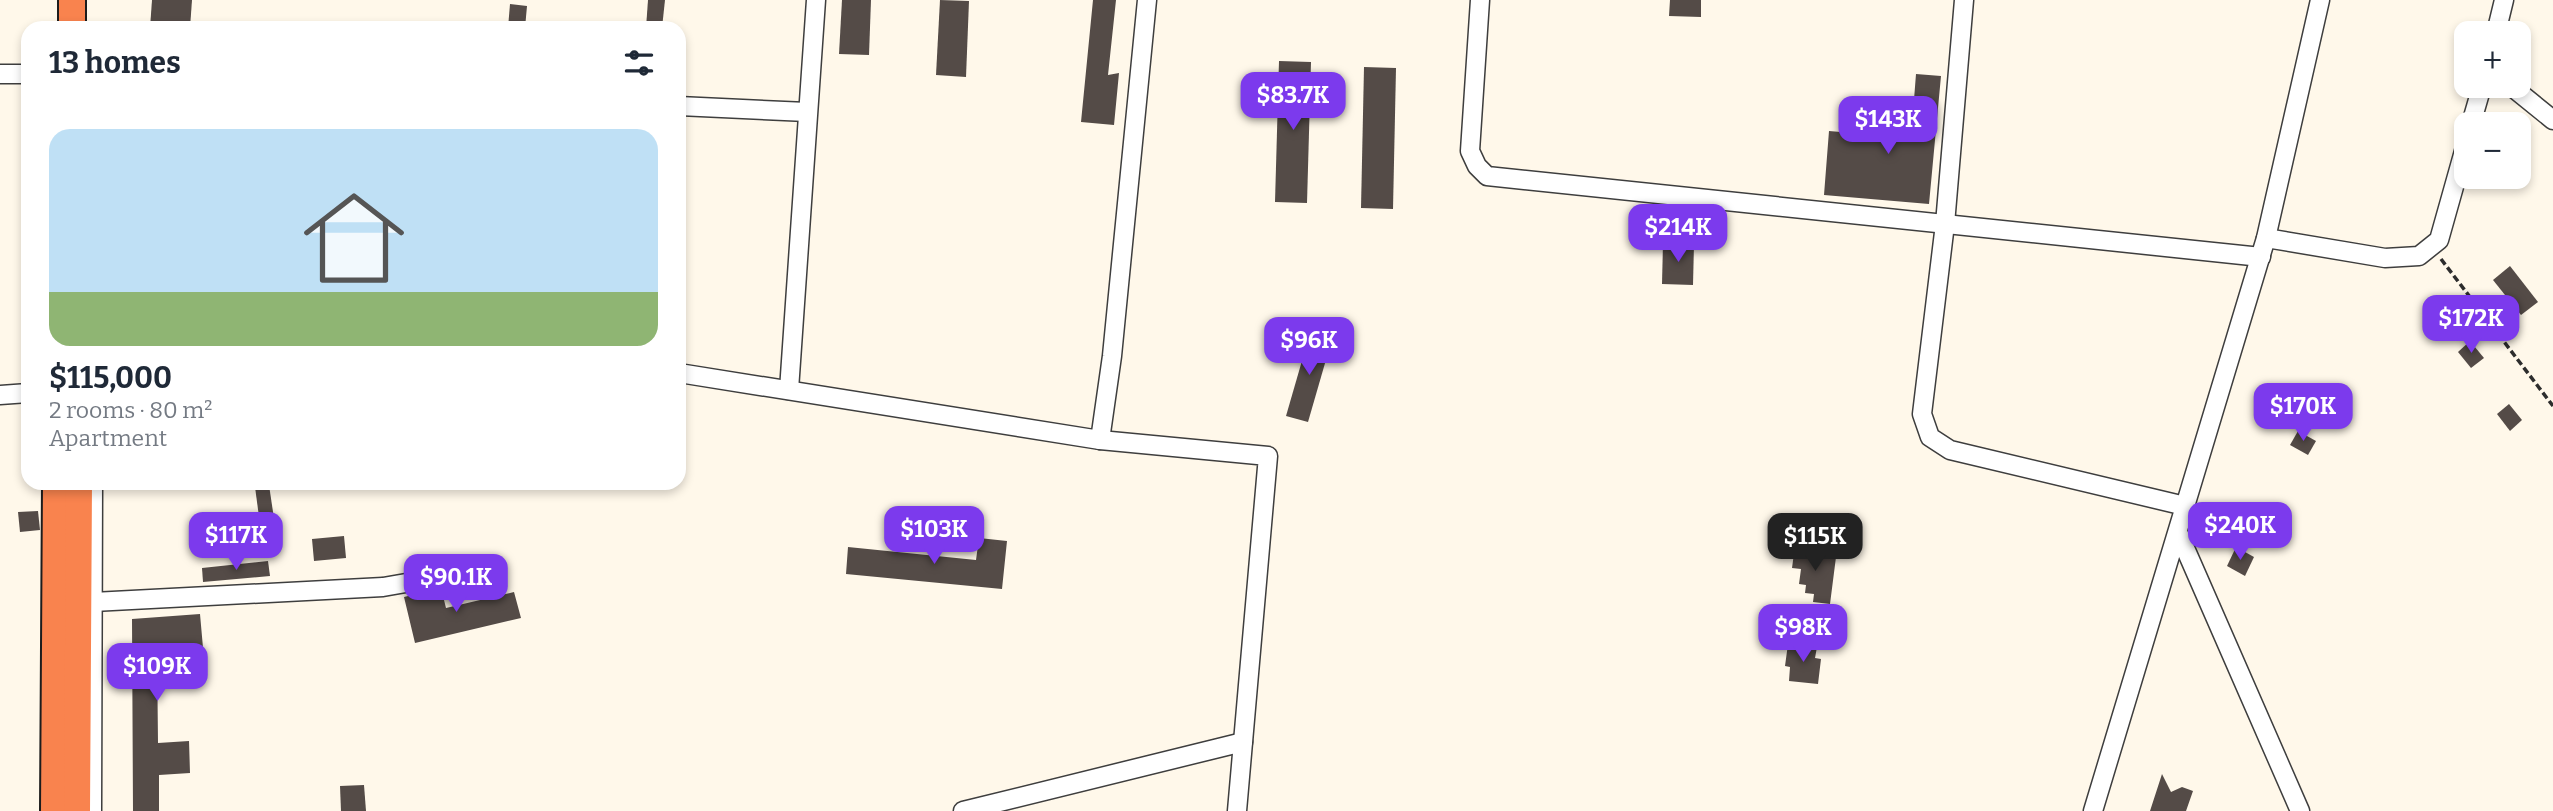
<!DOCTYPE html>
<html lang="en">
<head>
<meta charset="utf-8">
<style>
	:root { --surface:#fff; --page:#f6f6f7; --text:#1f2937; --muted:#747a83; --line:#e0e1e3; --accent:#7c3aed }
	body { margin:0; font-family:Bitter,serif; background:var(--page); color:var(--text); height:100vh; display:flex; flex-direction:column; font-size:26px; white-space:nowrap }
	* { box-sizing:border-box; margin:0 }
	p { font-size:23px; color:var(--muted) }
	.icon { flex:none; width:38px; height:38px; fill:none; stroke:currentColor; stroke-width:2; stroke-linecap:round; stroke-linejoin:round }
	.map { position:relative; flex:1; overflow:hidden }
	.details { position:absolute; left:21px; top:21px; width:665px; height:469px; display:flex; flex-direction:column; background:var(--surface); border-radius:21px; box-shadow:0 4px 10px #0003 }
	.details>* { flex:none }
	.tools { position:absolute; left:2454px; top:21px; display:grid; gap:14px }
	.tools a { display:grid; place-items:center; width:77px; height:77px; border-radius:14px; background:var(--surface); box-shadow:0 4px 10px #0003; font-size:35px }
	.price { position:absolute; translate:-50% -60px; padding:0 16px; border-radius:14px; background:var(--accent); color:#fff; font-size:23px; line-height:46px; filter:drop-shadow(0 2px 4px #0008) }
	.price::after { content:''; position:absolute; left:50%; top:42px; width:21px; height:16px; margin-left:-10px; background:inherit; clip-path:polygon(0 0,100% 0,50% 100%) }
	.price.on { background:#222; color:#fff }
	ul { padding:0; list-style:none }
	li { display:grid; align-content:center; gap:14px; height:371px; padding:0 28px }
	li+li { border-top:2px solid var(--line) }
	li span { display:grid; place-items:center; height:217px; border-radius:21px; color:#555 }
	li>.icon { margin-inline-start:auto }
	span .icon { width:126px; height:126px; fill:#fffc; stroke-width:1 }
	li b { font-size:30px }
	h2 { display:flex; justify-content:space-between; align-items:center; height:84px; padding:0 28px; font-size:30px }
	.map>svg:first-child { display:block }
</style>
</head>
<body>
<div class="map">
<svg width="2553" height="811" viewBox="0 0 2553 811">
	<rect width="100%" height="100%" fill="#fff8ea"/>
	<!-- building -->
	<g fill="#544b47">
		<path d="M 152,0 L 192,0 L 190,28 L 150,28 Z"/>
		<path d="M 648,0 L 665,0 L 662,28 L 646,28 Z"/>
		<path d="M 842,0 L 871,0 L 869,55 L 839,54 Z"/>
		<path d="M 940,0 L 969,1 L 966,77 L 936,75 Z"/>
		<path d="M 1093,0 L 1116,0 L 1108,75 L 1119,73 L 1114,125 L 1081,122 Z"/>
		<path d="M 1670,0 L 1701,0 L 1701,17 L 1669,16 Z"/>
		<path d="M 510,4 L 527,6 L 525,28 L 508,28 Z"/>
		<path d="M 1279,61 L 1311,62 L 1307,203 L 1275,202 Z"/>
		<path d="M 1364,67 L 1396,68 L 1393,209 L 1361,208 Z"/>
		<path d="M 1916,74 L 1941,76 L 1929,204 L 1824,195 L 1829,131 L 1911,138 Z"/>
		<path d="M 1663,243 L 1694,244 L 1693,285 L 1662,284 Z"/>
		<path d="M 2510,266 L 2538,302 L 2521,315 L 2493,280 Z"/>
		<path d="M 1310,333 L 1332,339 L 1308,422 L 1286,416 Z"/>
		<path d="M 2470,341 L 2484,358 L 2471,368 L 2458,352 Z"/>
		<path d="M 2509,404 L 2522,420 L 2510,431 L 2497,414 Z"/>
		<path d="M 2298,431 L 2316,441 L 2308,455 L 2290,445 Z"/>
		<path d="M 269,485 L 279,552 L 264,554 L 255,487 Z"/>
		<path d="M 38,511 L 40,530 L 20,532 L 18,512 Z"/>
		<path d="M 344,536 L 346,558 L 314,561 L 312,539 Z"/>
		<path d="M 979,538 L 1007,541 L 1002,589 L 846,574 L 848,547 L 976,560 Z"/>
		<path d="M 1795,546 L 1824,550 L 1823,556 L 1836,557 L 1830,604 L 1813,602 L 1814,594 L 1805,593 L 1806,585 L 1799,584 L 1801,569 L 1792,568 Z"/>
		<path d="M 2236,547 L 2254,557 L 2245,576 L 2227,566 Z"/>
		<path d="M 268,561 L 270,576 L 203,582 L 202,568 Z"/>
		<path d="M 441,588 L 446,608 L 514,592 L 521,618 L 415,643 L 404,597 Z"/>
		<path d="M 200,614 L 204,659 L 185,661 L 184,648 L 157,649 L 158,743 L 189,741 L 190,773 L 159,775 L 159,811 L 133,811 L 132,619 Z"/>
		<path d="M 1788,644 L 1817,647 L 1815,658 L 1821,659 L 1818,684 L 1789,681 L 1790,667 L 1785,666 Z"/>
		<path d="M 2162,774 L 2171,792 L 2182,787 L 2193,791 L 2186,811 L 2150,811 Z"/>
		<path d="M 364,785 L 366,811 L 341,811 L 340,786 Z"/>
	</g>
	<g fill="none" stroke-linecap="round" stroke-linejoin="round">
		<!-- minor casing -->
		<g stroke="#3e3e3e" stroke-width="21">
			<g id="minor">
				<path d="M 1480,0 L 1470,151 L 1477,166 L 1487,176 L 2261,257"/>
				<path d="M 1964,0 L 1945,224 L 1922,414 L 1930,437 L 1950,450 L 2185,506"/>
				<path d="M 2496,33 L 2504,0"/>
				<path d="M 0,74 L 28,74"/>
				<path d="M 2511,86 L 2553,120"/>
				<path d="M 679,106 L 807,112"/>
				<path d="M 2471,124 L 2482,86"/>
				<path d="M 2266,238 L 2385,258 L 2419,256 L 2439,240 L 2466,144"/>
				<path d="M 679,373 L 1100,440 L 1268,456 L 1237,811"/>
				<path d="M 789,390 L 816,0"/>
				<path d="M 0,395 L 28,393"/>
				<path d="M 1100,440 L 1112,356 L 1147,0"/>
				<path d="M 2178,532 L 2300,811"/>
				<path d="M 93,602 L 383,587 L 446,576"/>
				<path d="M 92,811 L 93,483"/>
				<path d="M 963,811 L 1243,742"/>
				<path d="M 2093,811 L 2266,238 L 2320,0"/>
			</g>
		</g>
		<!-- highway casing -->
		<g stroke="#1c1c1c" stroke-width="30">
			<g id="highway">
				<path d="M 72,28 L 72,0"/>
				<path d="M 54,811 L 56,483"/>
				<path d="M 77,811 L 79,483"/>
			</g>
		</g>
		<!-- path -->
		<path stroke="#2d2d2d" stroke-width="3.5" stroke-dasharray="7 3.5" stroke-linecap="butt" d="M 2441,259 L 2553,406"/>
		<!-- minor -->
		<use href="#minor" stroke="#fff" stroke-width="18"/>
		<!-- highway -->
		<use href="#highway" stroke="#f9834e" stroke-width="26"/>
	</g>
</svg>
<div class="tools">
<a>+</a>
<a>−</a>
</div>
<b class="price" style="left:1293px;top:132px">$83.7K</b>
<b class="price" style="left:1888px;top:156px">$143K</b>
<b class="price" style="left:1678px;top:264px">$214K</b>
<b class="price" style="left:2471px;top:355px">$172K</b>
<b class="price" style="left:1309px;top:377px">$96K</b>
<b class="price" style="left:2303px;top:443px">$170K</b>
<b class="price" style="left:2240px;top:562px">$240K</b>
<b class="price" style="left:934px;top:566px">$103K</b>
<b class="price" style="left:236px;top:572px">$117K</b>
<b class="price on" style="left:1815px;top:573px">$115K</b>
<b class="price" style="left:456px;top:614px">$90.1K</b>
<b class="price" style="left:1803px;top:664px">$98K</b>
<b class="price" style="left:157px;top:703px">$109K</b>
<section class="details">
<h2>13 homes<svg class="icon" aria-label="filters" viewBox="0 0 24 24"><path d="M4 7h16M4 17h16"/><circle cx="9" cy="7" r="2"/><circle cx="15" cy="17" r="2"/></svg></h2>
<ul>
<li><span style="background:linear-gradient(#bfe0f5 75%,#8fb573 0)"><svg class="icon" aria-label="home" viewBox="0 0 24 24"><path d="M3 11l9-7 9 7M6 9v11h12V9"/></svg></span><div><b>$115,000</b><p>2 rooms · 80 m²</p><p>Apartment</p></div></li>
</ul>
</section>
</div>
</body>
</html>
